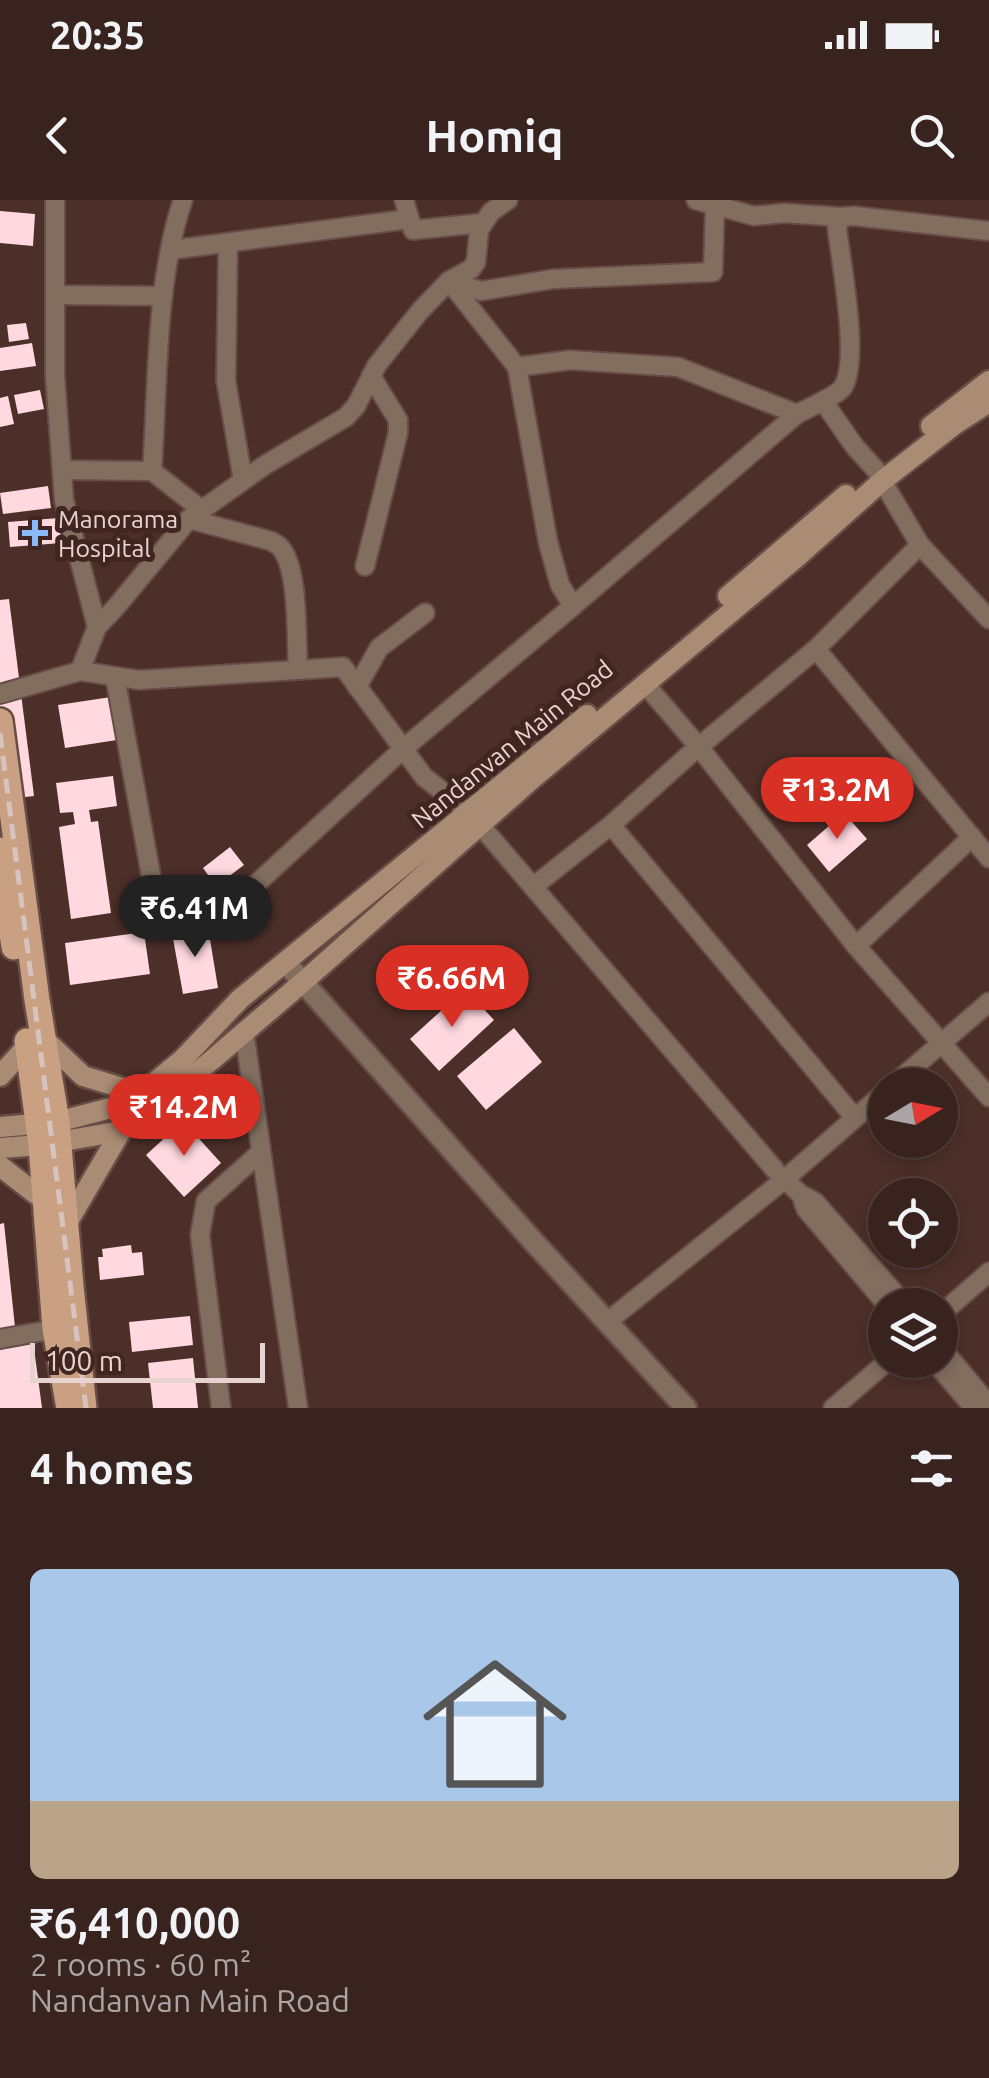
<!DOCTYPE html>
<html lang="en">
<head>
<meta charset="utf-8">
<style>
	:root { --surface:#39231f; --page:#402b28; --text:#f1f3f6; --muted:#aba4a4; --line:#53403d; --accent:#d93025 }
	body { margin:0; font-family:Ubuntu,sans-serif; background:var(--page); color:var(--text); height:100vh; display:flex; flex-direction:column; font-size:38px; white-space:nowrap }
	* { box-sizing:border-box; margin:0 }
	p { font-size:32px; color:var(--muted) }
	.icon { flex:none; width:55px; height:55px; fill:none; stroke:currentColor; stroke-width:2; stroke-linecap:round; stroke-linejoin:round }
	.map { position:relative; height:1208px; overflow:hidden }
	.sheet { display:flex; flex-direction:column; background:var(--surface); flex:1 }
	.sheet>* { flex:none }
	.needle { width:65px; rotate:80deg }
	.buttons { position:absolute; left:868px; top:868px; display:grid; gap:20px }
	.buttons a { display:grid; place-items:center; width:90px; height:90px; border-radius:50%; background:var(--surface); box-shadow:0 5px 15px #0003,0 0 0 2px var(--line); font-size:50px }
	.scale { position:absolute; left:30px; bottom:25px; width:235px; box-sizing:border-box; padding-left:10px; border:5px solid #e7d4d0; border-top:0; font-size:28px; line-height:35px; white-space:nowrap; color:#e7d4d0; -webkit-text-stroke:8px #412520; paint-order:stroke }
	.price { position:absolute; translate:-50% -85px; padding:0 22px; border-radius:35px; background:var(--accent); color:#fff; font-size:32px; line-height:65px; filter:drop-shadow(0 2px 5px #0008) }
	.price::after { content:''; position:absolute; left:50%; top:60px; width:30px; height:22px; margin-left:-15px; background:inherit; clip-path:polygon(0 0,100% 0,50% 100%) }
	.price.on { background:#222; color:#fff }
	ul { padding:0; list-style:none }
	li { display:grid; align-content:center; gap:20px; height:530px; padding:0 30px }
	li+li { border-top:2px solid var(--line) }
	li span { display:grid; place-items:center; height:310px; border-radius:15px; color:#555 }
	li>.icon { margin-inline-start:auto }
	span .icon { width:180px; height:180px; fill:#fffc; stroke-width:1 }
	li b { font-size:42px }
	h2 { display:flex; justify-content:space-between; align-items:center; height:120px; padding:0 30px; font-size:42px }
	.status { display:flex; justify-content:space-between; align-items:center; height:70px; padding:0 50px; background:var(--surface); direction:ltr }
	.status svg { height:28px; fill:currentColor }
	header { display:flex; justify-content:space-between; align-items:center; height:130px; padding:0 30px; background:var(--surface); font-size:45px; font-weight:700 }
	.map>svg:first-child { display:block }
</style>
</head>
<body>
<div class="status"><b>20:35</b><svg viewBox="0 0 49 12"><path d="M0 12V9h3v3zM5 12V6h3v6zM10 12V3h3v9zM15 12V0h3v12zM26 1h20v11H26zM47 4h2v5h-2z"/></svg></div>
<header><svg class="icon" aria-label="back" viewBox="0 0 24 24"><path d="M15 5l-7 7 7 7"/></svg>Homiq<svg class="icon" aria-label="search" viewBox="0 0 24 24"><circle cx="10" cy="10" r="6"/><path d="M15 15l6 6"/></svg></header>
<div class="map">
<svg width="989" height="1208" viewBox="0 0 989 1208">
	<rect width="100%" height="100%" fill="#4c2f29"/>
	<!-- building -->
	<g fill="#ffd8e0">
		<path d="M 0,11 L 35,14 L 33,46 L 0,43 Z"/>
		<path d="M 26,123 L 29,139 L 9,142 L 7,125 Z"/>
		<path d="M 32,143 L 36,166 L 0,171 L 0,148 Z"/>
		<path d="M 40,190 L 44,209 L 18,214 L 14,195 Z"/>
		<path d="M 8,196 L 14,224 L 0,227 L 0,198 Z"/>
		<path d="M 48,286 L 51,308 L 3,314 L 0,293 Z"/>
		<path d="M 59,318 L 61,343 L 10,347 L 8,322 Z"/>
		<path d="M 9,399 L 34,596 L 0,600 L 0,400 Z"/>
		<path d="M 111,497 L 117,540 L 65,548 L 58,505 Z"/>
		<path d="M 113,576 L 117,606 L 89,610 L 91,622 L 98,621 L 111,713 L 71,719 L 59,627 L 75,624 L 73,612 L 60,613 L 56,583 Z"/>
		<path d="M 844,613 L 867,639 L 829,672 L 807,645 Z"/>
		<path d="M 230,647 L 244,665 L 216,686 L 203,668 Z"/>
		<path d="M 208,727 L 218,788 L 183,794 L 172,733 Z"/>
		<path d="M 144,732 L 150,774 L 70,785 L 65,743 Z"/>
		<path d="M 465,789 L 494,820 L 439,871 L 410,839 Z"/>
		<path d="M 514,828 L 542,862 L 486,910 L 457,876 Z"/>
		<path d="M 183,921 L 221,963 L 184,997 L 146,955 Z"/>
		<path d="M 4,1023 L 15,1127 L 0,1129 L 0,1024 Z"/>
		<path d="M 131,1045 L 132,1053 L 142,1052 L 144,1075 L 100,1080 L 98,1057 L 103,1057 L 102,1049 Z"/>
		<path d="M 190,1116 L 193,1145 L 132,1152 L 129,1122 Z"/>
		<path d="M 33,1141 L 42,1208 L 0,1208 L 0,1146 Z"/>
		<path d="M 193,1158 L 198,1208 L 153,1208 L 148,1163 Z"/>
	</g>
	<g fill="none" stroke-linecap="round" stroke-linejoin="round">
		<!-- minor casing -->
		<g stroke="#684d47" stroke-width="22">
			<g id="minor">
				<path d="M 55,0 L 55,176 L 64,300 L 97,427"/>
				<path d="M 183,0 C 155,80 158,186 152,271 L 202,310"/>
				<path d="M 404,0 L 413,30 L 483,23"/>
				<path d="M 508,0 L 491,12 L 479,30 L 476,62 L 471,69 L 449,81 L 420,111 L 377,165 L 356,206 L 346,217 L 265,265 L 189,319 L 116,407 L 97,427 L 80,471 L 139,480 L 343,467 L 424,577 L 469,612 L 775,970"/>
				<path d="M 696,0 L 754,16 L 784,13 L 841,17"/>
				<path d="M 989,31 L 854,16 L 841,17 L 837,28 C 841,62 860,160 843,187 C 839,193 830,197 823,201 L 855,247 L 876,270 L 920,345 L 989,419"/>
				<path d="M 228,43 L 226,181 L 243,280"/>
				<path d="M 170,50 L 409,19"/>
				<path d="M 449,81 L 517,167 L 570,160 L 678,167 L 797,214 L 823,201"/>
				<path d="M 450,81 L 481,91 L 553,79 L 713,72 L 715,4"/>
				<path d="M 56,95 L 163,96"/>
				<path d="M 517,167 L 548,342 L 560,385 L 573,406 L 797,214"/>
				<path d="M 62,270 L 152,271"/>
				<path d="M 189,319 L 271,341 C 278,345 279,345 283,351 C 299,375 296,440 298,470"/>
				<path d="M 365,366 L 398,233 L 398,220 L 371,176"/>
				<path d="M 816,449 L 989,658"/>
				<path d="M 115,477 L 158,714 L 163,723 L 213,715 L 241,698 L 403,549 L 573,406"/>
				<path d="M 645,484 L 699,547 L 856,746 L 989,897"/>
				<path d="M 357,487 L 379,448 L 425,413"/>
				<path d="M 0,494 L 80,471"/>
				<path d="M 611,625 L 855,918"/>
				<path d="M 534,686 L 611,625 L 689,555 L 816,449 L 920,345"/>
				<path d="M 856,746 L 972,637"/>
				<path d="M 244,831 L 298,1208"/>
				<path d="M 893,885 L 989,802"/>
				<path d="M 785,979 L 800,994 L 815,1002 L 905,1105"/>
				<path d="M 803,1001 L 806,1009 L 887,1105"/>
				<path d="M 940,1115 L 989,1072"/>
				<path d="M 607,1122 L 785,979 L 885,892"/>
				<path d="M 0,1139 L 55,1129"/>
				<path d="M 940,1146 L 989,1205"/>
				<path d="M 933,1160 L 974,1208"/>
				<path d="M 221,1208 L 200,1035 L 206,1001 L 261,952"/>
				<path d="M 833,1208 L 889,1160"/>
			</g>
		</g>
		<!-- tertiary casing -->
		<g stroke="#684d47" stroke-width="25">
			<path id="tertiary" d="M 285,762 L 532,1040 L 686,1208"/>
		</g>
		<!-- secondary casing -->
		<g stroke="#684d47" stroke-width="25">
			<g id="secondary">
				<path d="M 931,226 L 989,181"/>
				<path d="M 728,396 L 846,295"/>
				<path d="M 43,838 L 83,876 L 142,894"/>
				<path d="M 0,876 L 28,845"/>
				<path d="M 0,927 L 57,922 L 130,903 L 183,859 L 240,799 L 587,515"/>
				<path d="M 0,948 L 41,945 L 121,931 L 178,889 L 303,782 L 533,578 L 798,356 L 882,281 L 955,224 L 989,202"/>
				<path d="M 0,966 L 45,1001"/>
				<path d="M 66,1025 L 121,931"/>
			</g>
		</g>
		<!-- primary casing -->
		<g stroke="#684d47" stroke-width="30">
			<g id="primary">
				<path d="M 0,521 L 37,800 L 57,922 L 71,1086 L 84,1208"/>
				<path d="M 0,650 L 14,747"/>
				<path d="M 27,841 L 41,945 L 55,1129 L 68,1203"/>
			</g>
		</g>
		<!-- minor -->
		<use href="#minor" stroke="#816e5e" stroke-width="18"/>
		<!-- tertiary -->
		<use href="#tertiary" stroke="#816e5e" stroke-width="20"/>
		<!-- secondary -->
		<use href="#secondary" stroke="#aa8b73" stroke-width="20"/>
		<!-- primary -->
		<use href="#primary" stroke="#c9a182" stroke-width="25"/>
		<!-- rail -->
		<path stroke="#d7c3bf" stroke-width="5" stroke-dasharray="15 8" stroke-linecap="butt" d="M 0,533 L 86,1208"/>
	</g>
	<!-- markers -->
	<path fill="#89bafc" stroke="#412520" stroke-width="4" d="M30 318h10v10h10v10h-10v10h-10v-10h-10v-10h10z"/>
	<g text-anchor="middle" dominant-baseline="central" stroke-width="10" stroke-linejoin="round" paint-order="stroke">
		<!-- poi labels -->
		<g font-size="25" fill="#e7d4d0" stroke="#412520" text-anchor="start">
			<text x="58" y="319">Manorama<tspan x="58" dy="29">Hospital</tspan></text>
		</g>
		<!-- street labels -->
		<g font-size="25" fill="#e7d4d0" stroke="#412520">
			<text transform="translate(512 544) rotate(-39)">Nandanvan Main Road</text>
		</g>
	</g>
</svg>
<div class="buttons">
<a><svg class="needle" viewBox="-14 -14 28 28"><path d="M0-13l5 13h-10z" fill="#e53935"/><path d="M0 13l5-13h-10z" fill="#aba4a4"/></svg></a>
<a><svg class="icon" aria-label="locate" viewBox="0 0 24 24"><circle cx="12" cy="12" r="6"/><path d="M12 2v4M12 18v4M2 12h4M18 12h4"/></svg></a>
<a><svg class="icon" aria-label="layers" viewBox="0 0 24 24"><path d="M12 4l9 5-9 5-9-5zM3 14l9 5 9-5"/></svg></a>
</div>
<div class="scale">100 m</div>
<b class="price" style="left:837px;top:642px">₹13.2M</b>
<b class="price on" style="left:195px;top:760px">₹6.41M</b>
<b class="price" style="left:452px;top:830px">₹6.66M</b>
<b class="price" style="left:184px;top:959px">₹14.2M</b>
</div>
<section class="sheet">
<h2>4 homes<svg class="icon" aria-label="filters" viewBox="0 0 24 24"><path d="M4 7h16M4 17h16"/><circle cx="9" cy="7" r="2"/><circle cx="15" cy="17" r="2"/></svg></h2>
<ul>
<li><span style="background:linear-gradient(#a9c7e8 75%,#b9a48a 0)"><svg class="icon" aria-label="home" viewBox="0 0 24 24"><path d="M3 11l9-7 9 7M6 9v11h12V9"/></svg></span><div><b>₹6,410,000</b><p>2 rooms · 60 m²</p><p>Nandanvan Main Road</p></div></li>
</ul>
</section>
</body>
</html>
